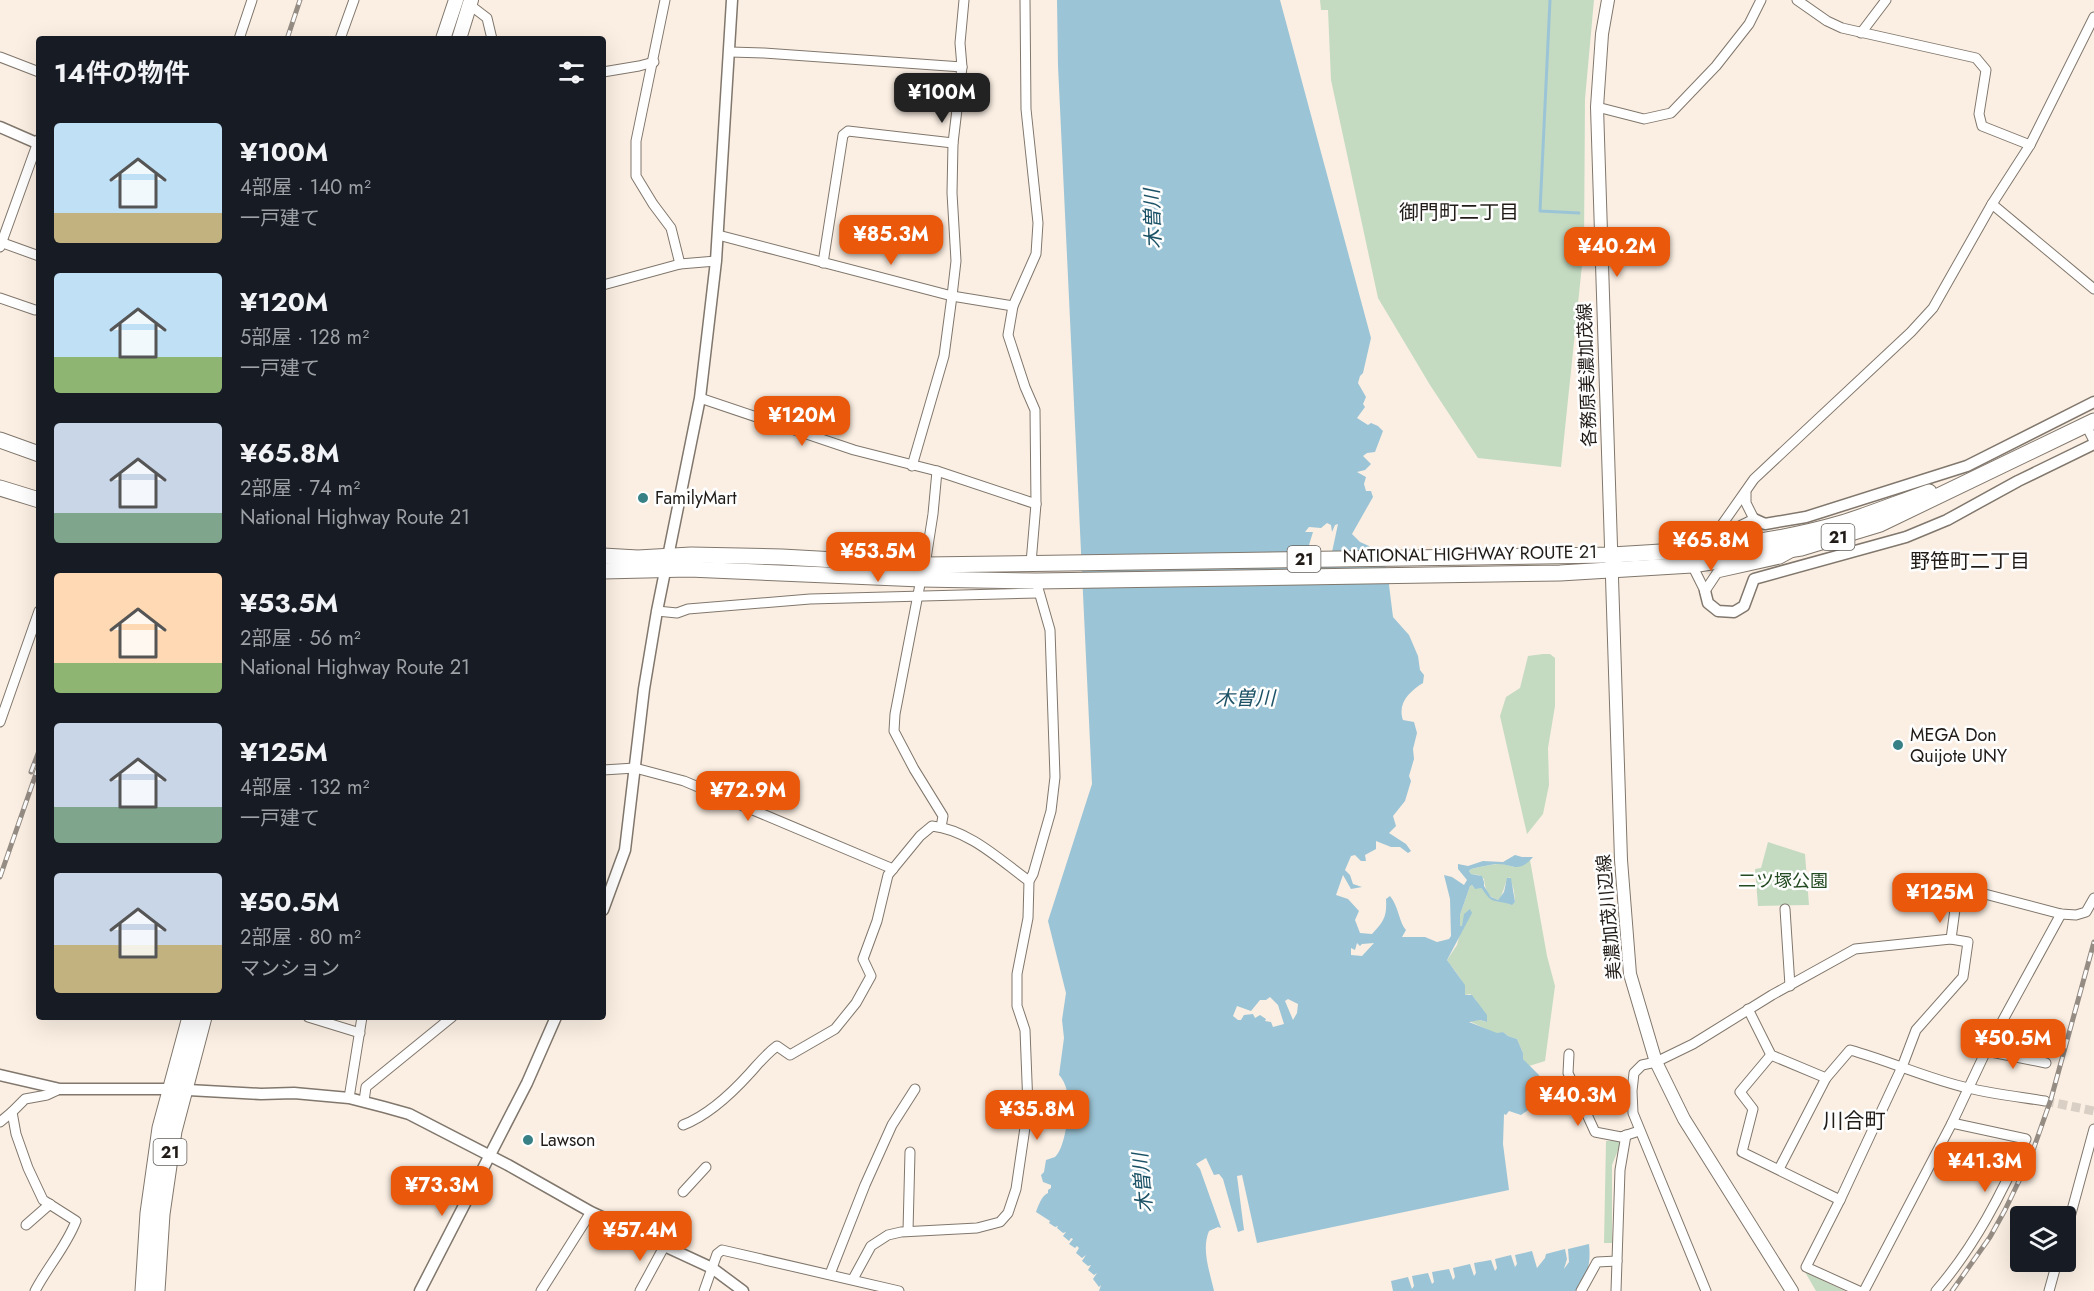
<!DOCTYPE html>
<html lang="ja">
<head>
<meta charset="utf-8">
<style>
	:root { --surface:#171b24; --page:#20242c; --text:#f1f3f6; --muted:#9ea1a6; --accent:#ea580c }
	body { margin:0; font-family:Jost,"Noto Sans JP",sans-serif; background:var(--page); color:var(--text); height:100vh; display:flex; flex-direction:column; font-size:22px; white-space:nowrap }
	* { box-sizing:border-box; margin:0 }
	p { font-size:20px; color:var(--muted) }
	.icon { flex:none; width:33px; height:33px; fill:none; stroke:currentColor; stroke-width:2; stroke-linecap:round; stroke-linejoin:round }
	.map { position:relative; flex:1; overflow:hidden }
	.panel { position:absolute; left:36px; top:36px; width:570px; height:984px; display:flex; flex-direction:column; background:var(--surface); border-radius:6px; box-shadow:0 6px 24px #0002 }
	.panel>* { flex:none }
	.buttons { position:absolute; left:2010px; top:1206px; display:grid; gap:12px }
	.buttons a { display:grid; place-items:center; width:66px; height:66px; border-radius:6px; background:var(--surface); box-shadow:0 6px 24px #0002; font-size:30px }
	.price { position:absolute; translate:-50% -51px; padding:0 14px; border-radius:12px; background:var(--accent); color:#fff; font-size:20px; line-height:39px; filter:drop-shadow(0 2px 3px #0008) }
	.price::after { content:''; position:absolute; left:50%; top:36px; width:18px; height:14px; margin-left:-9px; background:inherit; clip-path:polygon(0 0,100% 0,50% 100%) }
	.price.active { background:#222; color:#fff }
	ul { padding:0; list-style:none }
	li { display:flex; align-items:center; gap:18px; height:150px; padding:0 18px }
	li span { display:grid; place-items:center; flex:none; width:168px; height:120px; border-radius:6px; color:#555 }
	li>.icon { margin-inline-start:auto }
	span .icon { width:72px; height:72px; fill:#fffc; stroke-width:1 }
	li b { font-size:26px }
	h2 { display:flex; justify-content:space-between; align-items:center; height:72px; padding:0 18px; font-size:26px }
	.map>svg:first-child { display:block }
</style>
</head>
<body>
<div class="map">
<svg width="2094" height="1291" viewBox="0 0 2094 1291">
	<rect width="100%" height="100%" fill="#fbefe3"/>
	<!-- green -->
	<g fill="#c4dbc2">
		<path d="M 1320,0 L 1594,0 L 1585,99 L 1584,246 L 1561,467 L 1478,458 L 1430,385 L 1378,298 L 1331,80 L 1328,10 L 1321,10 Z"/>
		<path d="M 1543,654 L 1550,654 L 1555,658 L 1555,706 L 1548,748 L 1549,785 L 1543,814 L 1527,834 L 1500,716 L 1506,697 L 1520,688 L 1528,656 Z"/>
		<path d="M 1768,842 L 1805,854 L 1809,905 L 1758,906 L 1755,869 L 1761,868 Z"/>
		<path d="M 1530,860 L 1547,956 L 1555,986 L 1545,1061 L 1529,1066 L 1523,1059 L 1523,1053 L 1517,1039 L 1508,1036 L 1503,1032 L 1497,1034 L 1469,1021 L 1480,1020 L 1486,1022 L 1476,1000 L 1470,994 L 1465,995 C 1466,981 1454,971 1447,960 L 1457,945 L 1462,926 L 1460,926 L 1460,915 L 1470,886 L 1472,885 L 1474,888 L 1481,888 L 1493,900 L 1500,900 L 1512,904 L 1515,902 L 1514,891 L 1510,877 C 1503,883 1505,893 1498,900 C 1487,897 1485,888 1484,879 L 1479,875 L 1471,874 L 1469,871 L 1471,869 C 1479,867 1488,865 1497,864 C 1513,863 1512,873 1530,860 Z"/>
		<path d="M 1622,1140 L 1612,1165 L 1612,1243 L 1604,1243 L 1606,1141 Z"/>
		<path d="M 1805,1272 L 1845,1291 L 1816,1291 Z"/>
	</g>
	<!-- water -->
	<g fill="#9bc4d6" fill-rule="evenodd">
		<path d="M 1057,0 L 1280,0 L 1371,338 L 1363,373 L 1360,376 L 1358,383 L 1366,397 L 1363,404 L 1365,407 L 1357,418 L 1368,425 L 1371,423 L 1378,426 L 1383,431 L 1375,452 L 1367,453 L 1363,456 L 1371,464 L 1365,470 L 1357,472 L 1366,477 L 1364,484 L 1366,491 L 1371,491 L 1373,497 L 1352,534 L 1360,542 L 1369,546 L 1388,570 L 1390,575 L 1389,585 L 1393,617 L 1409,635 L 1418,656 L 1420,670 L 1424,675 L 1423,683 C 1410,691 1397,703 1403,720 L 1414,722 L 1417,733 L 1413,749 L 1414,759 L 1409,776 L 1411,781 L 1405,801 L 1393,816 L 1396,826 L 1389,833 L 1406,844 L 1411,851 L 1408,853 L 1400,847 L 1391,847 L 1376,841 L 1376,849 L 1365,855 L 1366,861 L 1361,861 L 1355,855 L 1351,856 L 1345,870 L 1350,875 L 1353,884 L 1362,887 L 1351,889 L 1343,875 L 1336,895 L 1348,899 L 1359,911 L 1355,920 L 1360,933 L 1372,934 C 1384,921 1387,917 1386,899 L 1390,896 C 1399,907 1399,923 1406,930 L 1402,937 L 1425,937 L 1437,942 L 1449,939 L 1451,936 L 1450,899 L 1444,875 L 1452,877 L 1464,885 L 1467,880 L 1458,869 L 1458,864 L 1468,866 L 1483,861 L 1503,862 L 1515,855 L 1522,857 L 1533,857 C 1518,875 1512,863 1496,864 C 1488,865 1479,867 1471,869 L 1469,871 L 1471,874 L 1482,876 L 1484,882 L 1484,886 L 1491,897 L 1498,900 L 1504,892 L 1507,878 L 1511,878 L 1515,902 L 1512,905 C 1505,902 1498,902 1492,900 C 1487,897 1485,892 1481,888 L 1475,889 L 1472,885 L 1470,886 L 1460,915 L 1460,926 L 1462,926 L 1464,914 L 1470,909 L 1472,913 L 1447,960 L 1465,985 L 1465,995 L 1472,995 L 1487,1015 L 1487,1022 L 1480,1020 L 1469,1022 L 1497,1033 L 1503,1032 L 1508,1036 L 1517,1039 L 1523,1053 L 1523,1059 L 1539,1075 L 1550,1095 L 1521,1115 L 1509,1111 L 1506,1115 L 1504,1114 L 1503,1144 L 1509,1190 L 1257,1243 L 1242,1175 L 1237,1176 L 1244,1230 L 1238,1232 L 1223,1179 L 1219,1174 L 1214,1175 L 1206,1158 L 1196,1164 L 1200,1169 L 1221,1228 L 1218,1227 L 1209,1231 C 1201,1250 1210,1272 1214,1291 L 1099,1291 L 1101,1285 L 1099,1287 L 1093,1279 L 1097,1273 L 1094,1275 L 1088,1270 L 1091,1265 L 1088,1266 L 1082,1261 L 1086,1255 L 1082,1258 L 1076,1253 L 1079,1248 L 1077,1246 L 1075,1248 L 1069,1244 L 1073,1239 L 1071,1238 L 1069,1241 L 1063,1236 L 1066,1232 L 1063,1233 L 1057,1228 L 1058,1226 L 1055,1227 L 1049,1223 L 1050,1221 L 1036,1212 C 1038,1206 1042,1195 1048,1193 L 1048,1190 L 1051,1188 L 1051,1185 L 1043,1182 L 1041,1175 L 1044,1172 L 1046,1160 C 1047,1160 1054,1157 1055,1157 C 1065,1149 1070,1109 1068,1097 C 1067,1089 1064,1080 1059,1075 L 1064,1038 L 1062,1020 L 1066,993 L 1048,921 L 1092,784 L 1058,66 ZM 1327,523 L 1331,525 L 1332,532 L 1335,525 L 1338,524 L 1332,552 L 1312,554 L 1309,545 L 1313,532 L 1305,532 L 1309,527 L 1321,528 ZM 1357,943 L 1360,946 L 1362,944 L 1374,943 L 1362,956 L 1351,955 L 1351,948 L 1355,950 ZM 1270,997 L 1278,1005 L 1284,1024 L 1273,1027 L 1271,1022 L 1265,1021 L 1266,1019 L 1260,1015 L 1255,1018 L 1253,1014 L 1244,1015 L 1241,1020 L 1238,1020 L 1233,1016 L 1237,1006 L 1251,1011 L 1260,1000 L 1266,1000 ZM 1288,999 L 1298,1004 L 1297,1013 L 1293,1020 L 1285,1001 Z"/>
		<path d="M 1589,1244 C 1591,1263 1588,1278 1575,1291 L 1393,1291 L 1391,1281 L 1408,1277 L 1412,1289 L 1414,1286 L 1412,1276 L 1428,1273 L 1432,1284 L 1434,1282 L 1432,1272 L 1449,1269 L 1453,1280 L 1455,1277 L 1453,1268 L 1470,1264 L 1474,1276 L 1476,1273 L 1474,1263 L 1491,1260 L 1495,1271 L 1497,1268 L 1495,1259 L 1511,1255 L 1515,1267 L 1517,1264 L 1515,1255 L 1532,1251 L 1537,1268 L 1545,1258 L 1546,1254 L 1565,1249 L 1567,1259 L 1564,1269 L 1569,1262 L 1568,1249 Z"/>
	</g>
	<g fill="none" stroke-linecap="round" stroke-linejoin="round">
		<!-- stream -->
		<path stroke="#9bc4d6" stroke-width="3" d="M 1550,0 L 1540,211 L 1579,213"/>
		<!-- minor-tunnel -->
		<path stroke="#dacfc4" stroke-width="9" stroke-dasharray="9 4.5" stroke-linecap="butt" d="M 2045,1101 L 2094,1111"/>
		<!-- minor casing -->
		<g stroke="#81776c" stroke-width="11">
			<g id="minor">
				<path d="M 665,0 L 636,141 L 636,176 L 653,204 L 671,228 L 680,264"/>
				<path d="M 1025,0 L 1026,109 L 1038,223 L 1036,254 L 1013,306 L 1008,335 L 1025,387 L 1035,410 L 1036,504 L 1031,563"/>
				<path d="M 1797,0 L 1827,21 L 1842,28 L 1976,58 L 1986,70 L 1979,114 L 1982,126 L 2030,145"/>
				<path d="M 470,5 L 487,18 L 492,39"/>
				<path d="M 1861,33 L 1886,0"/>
				<path d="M 239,39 L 252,0"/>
				<path d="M 340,39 L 354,0"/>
				<path d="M 730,52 L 764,53 L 962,67"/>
				<path d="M 0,57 L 39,72"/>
				<path d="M 603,72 L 639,66 L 654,62"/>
				<path d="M 1597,107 L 1644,119 L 1671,113 L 1716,66 L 1749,24 L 1761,0"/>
				<path d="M 1992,204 L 2094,289"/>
				<path d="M 718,235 L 952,296 L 1013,306"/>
				<path d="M 0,242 L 39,256"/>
				<path d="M 0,247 L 39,139"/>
				<path d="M 823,263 L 843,135 L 848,131 L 953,143"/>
				<path d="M 603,285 L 680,264 L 716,261"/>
				<path d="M 0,298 L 35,310"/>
				<path d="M 700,398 L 854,450 L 937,471 L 1036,504"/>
				<path d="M 2087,427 L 2094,441"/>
				<path d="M 912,466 L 944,356 L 952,296 L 956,261 L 952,193 L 953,143 L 962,67 L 960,43 L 964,0"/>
				<path d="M 1714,536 L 1723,534 L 1754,519 L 1746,503 L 1746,493"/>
				<path d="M 1698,545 L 1703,544 L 1714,536 L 1754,479 L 1911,332 L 1933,308 L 1992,204 L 2030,145 L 2094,17"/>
				<path d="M 925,565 L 933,514 L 937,471"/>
				<path d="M 1692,565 L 1705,591"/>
				<path d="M 921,579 L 895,714 L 894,731 L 914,769 L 943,816 L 941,827"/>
				<path d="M 1705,591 L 1717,573 L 1780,559 L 1791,553"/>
				<path d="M 657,611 L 677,613 L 688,609 L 810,599 L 1038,593"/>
				<path d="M 0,722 L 39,611"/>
				<path d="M 603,770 L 635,768 L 684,781 L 893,869"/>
				<path d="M 1785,909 L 1790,986"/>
				<path d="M 1748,1009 L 1771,1055 L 1826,1078 L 1850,1050 C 1890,1061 1928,1079 1968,1088 C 1993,1094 2020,1097 2045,1101"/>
				<path d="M 308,1017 L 360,1033"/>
				<path d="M 1986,1051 L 2046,1063"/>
				<path d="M 1569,1054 L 1568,1073 L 1595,1132 L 1621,1137 L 1639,1131"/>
				<path d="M 1771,1055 L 1740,1092 L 1753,1109 L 1742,1152 L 1840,1200"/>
				<path d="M 349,1098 L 362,1017"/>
				<path d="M 364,1101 L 366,1087 L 452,1017"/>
				<path d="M 0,1122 L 12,1112"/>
				<path d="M 683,1125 C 709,1115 731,1094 750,1073 C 759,1063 766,1054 777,1046 L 790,1055 L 835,1029 L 856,1003 L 871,976 L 863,959 L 877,921 L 888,875 L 920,836 L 932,826 C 969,830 1000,860 1029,881"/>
				<path d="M 1779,1169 L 1826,1078"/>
				<path d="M 683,1192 L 706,1167"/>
				<path d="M 26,1225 L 50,1204"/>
				<path d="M 908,1231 L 910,1152"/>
				<path d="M 2066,1232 L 2094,1129"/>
				<path d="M 830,1274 L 865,1185 L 892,1125 L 915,1089"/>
				<path d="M 853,1279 L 871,1246 L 888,1235 L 901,1232 L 977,1228 L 1000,1222 L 1008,1213 L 1016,1189 L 1028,1107 L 1025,1030 L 1017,1006 L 1017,974 L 1028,918 L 1029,881 L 1033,874 L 1051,811 L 1055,777 L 1050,630 L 1036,581"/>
				<path d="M 35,1291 C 48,1266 66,1247 76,1221 L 43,1200 L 28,1168 L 16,1134 L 12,1112 L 25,1099 L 47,1095 L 60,1089"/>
				<path d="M 541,1291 L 591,1212"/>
				<path d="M 640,1291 L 665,1245"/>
				<path d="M 704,1291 L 717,1254 L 722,1250 L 899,1291"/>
				<path d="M 1581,1291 L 1597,1262 L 1617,1261"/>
				<path d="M 1616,1291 L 1620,1170 L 1626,1135"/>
				<path d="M 1706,1291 L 1633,1113 L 1632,1091 L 1634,1073 L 1642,1065 L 1656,1062 L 1693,1044 L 1772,995 L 1855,949 L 1951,939 L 1958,887 L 2061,914 L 2076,915 L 2086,912 L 2094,898"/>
				<path d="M 1859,1291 L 1806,1267 L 1840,1200 L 1902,1067 L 1916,1030 L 1963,977 L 1968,942 L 1951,939"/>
				<path d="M 1864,1291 L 1952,1123 L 1986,1051 L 2061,914"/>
				<path d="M 1936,1291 C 1975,1246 2002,1193 2026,1139 L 1952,1123"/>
				<path d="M 2049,1291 L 2057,1262"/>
			</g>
		</g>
		<!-- tertiary casing -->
		<g stroke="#81776c" stroke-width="13">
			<g id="tertiary">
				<path d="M 0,127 L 39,144"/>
				<path d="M 1754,519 L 1765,524 L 1806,517 L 1967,466 L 2094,402"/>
				<path d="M 1705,591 L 1708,603 L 1718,611 L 1734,612 L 1744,606 L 1754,579 L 1906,537 L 1947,520 L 2018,481 L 2094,444"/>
				<path d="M 603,910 L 625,850 L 644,689 L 657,611 L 700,398 L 716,261 L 732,0"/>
				<path d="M 0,1075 L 60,1089 L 170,1089 L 261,1094 L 294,1093 L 349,1098 L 384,1107 L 409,1114 L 508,1165 L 591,1212 L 712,1268 L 743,1291"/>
				<path d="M 420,1291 L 527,1083 L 556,1017"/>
			</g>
		</g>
		<!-- secondary casing -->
		<g stroke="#81776c" stroke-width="14">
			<path id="secondary" d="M 1608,0 L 1602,34 L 1597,107 L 1621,860 L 1630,974 L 1656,1062 L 1684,1119 L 1792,1291"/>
		</g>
		<!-- primary casing -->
		<g stroke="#81776c" stroke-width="16">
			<g id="primary">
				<path d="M 443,39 L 456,0"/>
				<path d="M 459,39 L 471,0"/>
			</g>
		</g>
		<!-- trunk casing -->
		<g stroke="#81776c" stroke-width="17">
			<g id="trunk">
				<path d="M 0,440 L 39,454"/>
				<path d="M 0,488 L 39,500"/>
				<path d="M 603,556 L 638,558 L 691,555 L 782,557 L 925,565 L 1611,555 C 1689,551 1767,545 1842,523 C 1871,514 1900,502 1929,492"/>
				<path d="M 603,571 L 689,569 L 921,579 L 1036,581 L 1560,573 L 1692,565 L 1801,548 L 1880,524 L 2094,421"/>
				<path d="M 143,1291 L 148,1213 L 160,1128 L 190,1017"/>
				<path d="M 157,1291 L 162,1214 L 174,1131 L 204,1017"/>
			</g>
		</g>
		<!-- minor -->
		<use href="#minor" stroke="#fff" stroke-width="9"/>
		<!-- tertiary -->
		<use href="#tertiary" stroke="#fff" stroke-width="10"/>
		<!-- secondary -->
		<use href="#secondary" stroke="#fff" stroke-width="12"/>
		<!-- primary -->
		<use href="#primary" stroke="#fff" stroke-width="14"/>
		<!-- trunk -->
		<use href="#trunk" stroke="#fff" stroke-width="15"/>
		<!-- rail casing -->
		<g stroke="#958c84" stroke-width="5">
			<g id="rail">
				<path d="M 287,39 L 300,0"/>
				<path d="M 31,772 L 39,751"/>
				<path d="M 0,877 L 39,765"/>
				<path d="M 1952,1291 L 1990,1237 L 2005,1210 L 2031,1156 L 2051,1099 L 2094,942"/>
			</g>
		</g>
		<!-- rail -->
		<use href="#rail" stroke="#fefefe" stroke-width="3" stroke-dasharray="9" stroke-linecap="butt"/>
	</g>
	<!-- markers -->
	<g fill="#378085" stroke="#fefefe" stroke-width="2">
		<circle cx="643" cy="498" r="6"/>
		<circle cx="1898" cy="745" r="6"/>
		<circle cx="528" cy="1140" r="6"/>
	</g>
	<g text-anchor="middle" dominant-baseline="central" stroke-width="5" stroke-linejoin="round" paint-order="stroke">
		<!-- shield labels -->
		<g fill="#fefefe" stroke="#635f5c" stroke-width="1.5">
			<rect x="1821.5" y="524" width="33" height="26" rx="4.5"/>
			<rect x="1287.5" y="546" width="33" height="26" rx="4.5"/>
			<rect x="153.5" y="1139" width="33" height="26" rx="4.5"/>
		</g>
		<g font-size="16" font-weight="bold" fill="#201b17">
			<text x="1838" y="537">21</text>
			<text x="1304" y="559">21</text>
			<text x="170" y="1152">21</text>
		</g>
		<!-- street labels -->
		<g font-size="18" fill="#201b17" stroke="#fefefe">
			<text transform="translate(1587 375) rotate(-92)">各務原美濃加茂線</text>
			<text transform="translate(1470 554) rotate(-1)">NATIONAL HIGHWAY ROUTE 21</text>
			<text transform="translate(1609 917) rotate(-95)">美濃加茂川辺線</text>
		</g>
		<!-- poi labels -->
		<g font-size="18" fill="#201b17" stroke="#fefefe" text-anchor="start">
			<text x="655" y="498">FamilyMart</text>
			<text x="1910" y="735">MEGA Don<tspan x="1910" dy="21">Quijote UNY</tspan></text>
			<text x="540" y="1140">Lawson</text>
		</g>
		<!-- park labels -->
		<g font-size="18" fill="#234a21" stroke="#fefefe">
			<text x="1783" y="881">二ツ塚公園</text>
		</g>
		<!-- neighbourhood labels -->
		<g font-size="20" fill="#201b17" stroke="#fefefe">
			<text x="1459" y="212">御門町二丁目</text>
			<text x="1970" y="561">野笹町二丁目</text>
		</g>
		<!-- water labels -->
		<g font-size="20" font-style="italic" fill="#1c5266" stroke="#fefefe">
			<text transform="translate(1153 219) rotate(-92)">木曽川</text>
			<text x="1245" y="698">木曽川</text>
			<text transform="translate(1143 1183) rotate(-95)">木曽川</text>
		</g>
		<!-- quarter labels -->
		<g font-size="21" fill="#201b17" stroke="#fefefe">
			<text x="1854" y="1121">川合町</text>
		</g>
	</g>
</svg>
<div class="buttons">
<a><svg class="icon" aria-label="layers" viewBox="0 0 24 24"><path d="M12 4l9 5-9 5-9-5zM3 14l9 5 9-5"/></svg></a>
</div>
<b class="price active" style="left:942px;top:124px">¥100M</b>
<b class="price" style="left:891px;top:266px">¥85.3M</b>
<b class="price" style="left:1617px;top:278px">¥40.2M</b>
<b class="price" style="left:802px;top:447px">¥120M</b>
<b class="price" style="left:1711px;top:572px">¥65.8M</b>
<b class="price" style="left:878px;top:583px">¥53.5M</b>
<b class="price" style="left:748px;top:822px">¥72.9M</b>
<b class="price" style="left:1940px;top:924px">¥125M</b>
<b class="price" style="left:2013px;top:1070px">¥50.5M</b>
<b class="price" style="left:1578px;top:1127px">¥40.3M</b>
<b class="price" style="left:1037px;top:1141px">¥35.8M</b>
<b class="price" style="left:1985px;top:1193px">¥41.3M</b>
<b class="price" style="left:442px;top:1217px">¥73.3M</b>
<b class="price" style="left:640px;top:1262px">¥57.4M</b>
<section class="panel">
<h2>14件の物件<svg class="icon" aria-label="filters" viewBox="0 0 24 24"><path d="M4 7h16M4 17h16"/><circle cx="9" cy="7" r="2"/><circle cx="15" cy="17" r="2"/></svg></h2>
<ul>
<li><span style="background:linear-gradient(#bfe0f5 75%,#c2b280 0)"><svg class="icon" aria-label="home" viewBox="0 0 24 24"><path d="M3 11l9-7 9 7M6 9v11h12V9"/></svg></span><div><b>¥100M</b><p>4部屋 · 140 m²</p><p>一戸建て</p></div></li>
<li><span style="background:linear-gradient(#bfe0f5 70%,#8fb573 0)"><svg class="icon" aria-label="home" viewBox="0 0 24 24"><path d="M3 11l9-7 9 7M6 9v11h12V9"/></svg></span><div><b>¥120M</b><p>5部屋 · 128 m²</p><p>一戸建て</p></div></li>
<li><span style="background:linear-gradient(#c9d6e8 75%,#7fa58c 0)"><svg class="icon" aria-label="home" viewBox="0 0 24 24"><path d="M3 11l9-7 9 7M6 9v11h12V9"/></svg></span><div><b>¥65.8M</b><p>2部屋 · 74 m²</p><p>National Highway Route 21</p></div></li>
<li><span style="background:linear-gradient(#ffd9b3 75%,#8fb573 0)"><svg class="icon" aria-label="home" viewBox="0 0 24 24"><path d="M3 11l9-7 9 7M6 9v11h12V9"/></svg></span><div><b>¥53.5M</b><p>2部屋 · 56 m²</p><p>National Highway Route 21</p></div></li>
<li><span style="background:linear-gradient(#c9d6e8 70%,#7fa58c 0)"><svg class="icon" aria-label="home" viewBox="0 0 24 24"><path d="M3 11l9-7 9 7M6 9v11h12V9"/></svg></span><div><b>¥125M</b><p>4部屋 · 132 m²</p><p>一戸建て</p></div></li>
<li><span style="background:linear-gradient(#c9d6e8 60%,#c2b280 0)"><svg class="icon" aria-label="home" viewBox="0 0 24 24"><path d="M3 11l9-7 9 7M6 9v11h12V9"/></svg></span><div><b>¥50.5M</b><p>2部屋 · 80 m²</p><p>マンション</p></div></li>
</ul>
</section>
</div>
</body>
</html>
